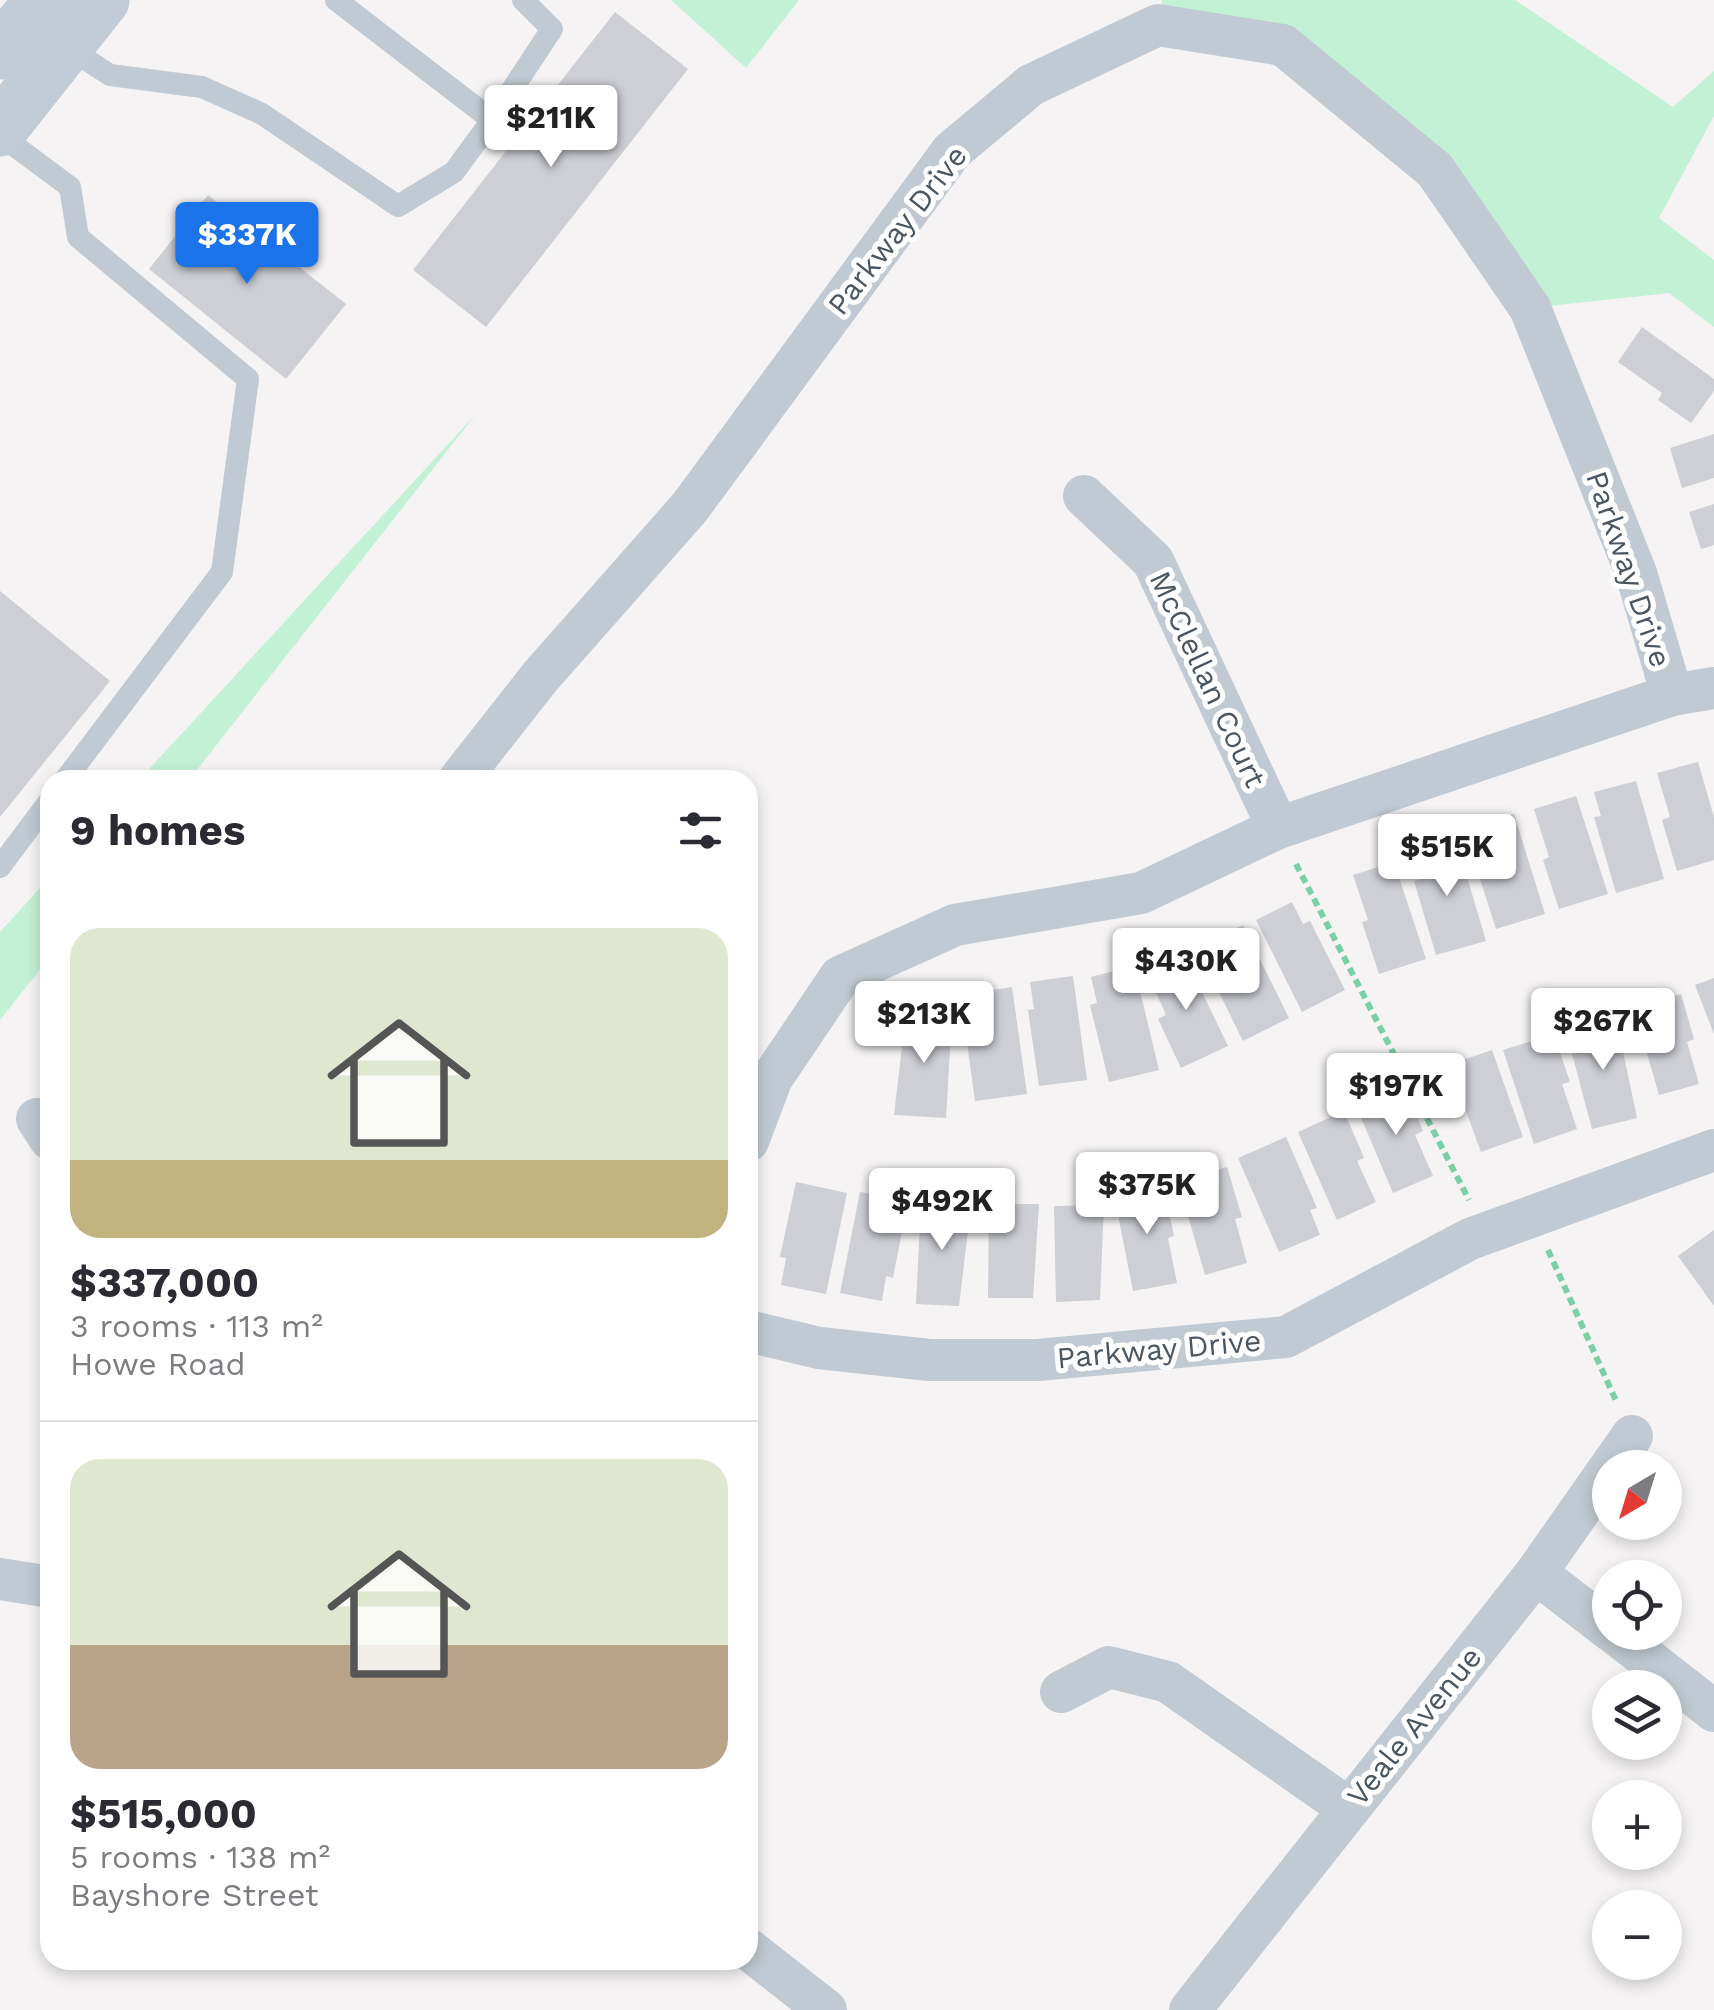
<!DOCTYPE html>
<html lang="en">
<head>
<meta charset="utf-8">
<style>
	:root { --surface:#fff; --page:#f7f7f7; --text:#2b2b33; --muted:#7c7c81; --line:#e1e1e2; --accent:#1a73e8 }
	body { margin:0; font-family:"Work Sans",sans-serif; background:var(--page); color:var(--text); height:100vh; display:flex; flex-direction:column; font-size:38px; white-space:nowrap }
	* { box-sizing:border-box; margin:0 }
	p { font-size:32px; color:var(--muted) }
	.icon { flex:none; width:55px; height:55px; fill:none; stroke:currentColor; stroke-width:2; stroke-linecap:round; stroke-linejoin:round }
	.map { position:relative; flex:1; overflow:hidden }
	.panel { position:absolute; left:40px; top:770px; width:718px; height:1200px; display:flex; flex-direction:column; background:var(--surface); border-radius:30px; box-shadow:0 5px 15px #0003 }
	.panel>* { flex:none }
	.needle { width:65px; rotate:218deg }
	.buttons { position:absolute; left:1592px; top:1450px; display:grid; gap:20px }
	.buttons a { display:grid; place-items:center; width:90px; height:90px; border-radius:50%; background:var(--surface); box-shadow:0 5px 15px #0003; font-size:50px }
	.price { position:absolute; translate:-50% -85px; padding:0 22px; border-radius:10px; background:#fff; color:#222; font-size:32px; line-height:65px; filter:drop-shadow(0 2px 5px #0008) }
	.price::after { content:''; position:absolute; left:50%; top:60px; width:30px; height:22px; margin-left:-15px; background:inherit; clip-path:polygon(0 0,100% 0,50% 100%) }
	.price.on { background:var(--accent); color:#fff }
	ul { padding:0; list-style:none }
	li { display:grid; align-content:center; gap:20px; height:530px; padding:0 30px }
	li+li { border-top:2px solid var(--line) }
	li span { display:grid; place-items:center; height:310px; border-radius:30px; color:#555 }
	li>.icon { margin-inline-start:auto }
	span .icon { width:180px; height:180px; fill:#fffc; stroke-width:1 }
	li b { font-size:42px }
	h2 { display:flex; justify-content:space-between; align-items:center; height:120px; padding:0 30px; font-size:42px }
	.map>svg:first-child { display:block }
</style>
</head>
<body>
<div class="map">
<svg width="1714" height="2010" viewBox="0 0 1714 2010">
	<rect width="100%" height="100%" fill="#f5f3f3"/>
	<!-- green -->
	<g fill="#c3f1d5">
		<path d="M 671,0 L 799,0 L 746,68 Z"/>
		<path d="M 1162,0 L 1515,0 L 1673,107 L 1714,71 L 1714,116 L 1659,218 L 1714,260 L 1714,327 L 1669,293 L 1530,308 L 1435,170 L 1283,46 L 1158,25 Z"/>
		<path d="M 476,414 L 189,780 L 139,780 Z"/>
		<path d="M 50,877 L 50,957 L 0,1020 L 0,932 Z"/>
	</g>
	<!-- building -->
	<g fill="#cdcfd5">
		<path d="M 615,12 L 688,69 L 486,327 L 413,270 Z"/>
		<path d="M 208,195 L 346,304 L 286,379 L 149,269 Z"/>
		<path d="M 1642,327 L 1714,379 L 1714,391 L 1691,423 L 1658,400 L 1662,393 L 1618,362 Z"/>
		<path d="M 1714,434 L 1714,478 L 1682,488 L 1670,448 Z"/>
		<path d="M 1714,504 L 1714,545 L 1701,549 L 1689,512 Z"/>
		<path d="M 0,591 L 110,681 L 0,817 Z"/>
		<path d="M 1698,762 L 1714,817 L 1714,860 L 1677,871 L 1662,820 L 1670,817 L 1657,773 Z"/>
		<path d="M 1636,781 L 1664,879 L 1616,893 L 1594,817 L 1601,816 L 1594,792 Z"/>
		<path d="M 1576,796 L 1608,894 L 1559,909 L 1543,860 L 1549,857 L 1534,809 Z"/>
		<path d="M 1514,814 L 1545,914 L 1496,929 L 1472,854 L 1480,852 L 1472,828 Z"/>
		<path d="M 1456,840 L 1486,941 L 1436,955 L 1414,881 L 1419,880 L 1411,854 Z"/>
		<path d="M 1394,862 L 1426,959 L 1379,974 L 1362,922 L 1368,920 L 1353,875 Z"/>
		<path d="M 1292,902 L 1303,924 L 1310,921 L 1345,990 L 1302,1012 L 1256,920 Z"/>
		<path d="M 1243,925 L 1289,1018 L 1243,1041 L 1209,972 L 1215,969 L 1204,944 Z"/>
		<path d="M 1184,955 L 1228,1046 L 1181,1068 L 1158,1019 L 1166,1015 L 1147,973 Z"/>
		<path d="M 1134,966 L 1159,1070 L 1109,1082 L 1090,1005 L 1097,1003 L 1091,977 Z"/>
		<path d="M 1073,976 L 1087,1080 L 1039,1086 L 1028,1010 L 1034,1009 L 1030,982 Z"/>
		<path d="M 1714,978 L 1714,1034 L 1695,985 Z"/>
		<path d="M 1012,987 L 1027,1094 L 975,1101 L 964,1021 L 971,1019 L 968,994 Z"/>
		<path d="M 1681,994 L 1694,1039 L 1687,1042 L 1699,1084 L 1659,1095 L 1634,1008 Z"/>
		<path d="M 906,1013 L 952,1015 L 946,1118 L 894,1115 Z"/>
		<path d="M 1616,1018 L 1637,1118 L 1592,1129 L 1566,1031 Z"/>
		<path d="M 1554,1034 L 1570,1082 L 1562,1084 L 1577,1129 L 1534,1144 L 1503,1050 Z"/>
		<path d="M 1492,1050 L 1523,1137 L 1481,1152 L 1463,1103 L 1455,1106 L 1442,1067 Z"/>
		<path d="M 1404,1085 L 1423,1131 L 1415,1135 L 1433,1176 L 1393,1193 L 1356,1106 Z"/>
		<path d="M 1344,1111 L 1364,1158 L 1357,1161 L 1376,1202 L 1337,1220 L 1298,1132 Z"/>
		<path d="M 1286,1137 L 1317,1208 L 1310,1210 L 1320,1235 L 1279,1252 L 1238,1158 Z"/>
		<path d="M 1227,1167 L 1242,1217 L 1235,1219 L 1247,1263 L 1205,1275 L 1178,1181 Z"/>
		<path d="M 796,1182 L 847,1193 L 826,1294 L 781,1285 L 786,1258 L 780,1257 Z"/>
		<path d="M 1163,1184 L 1174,1236 L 1168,1238 L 1177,1283 L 1133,1291 L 1114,1194 Z"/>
		<path d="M 860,1192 L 908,1201 L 893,1278 L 886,1276 L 882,1301 L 840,1293 Z"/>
		<path d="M 921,1203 L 971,1205 L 959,1306 L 916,1304 Z"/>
		<path d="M 989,1204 L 1039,1204 L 1033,1298 L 988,1298 Z"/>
		<path d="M 1104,1205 L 1100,1300 L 1056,1302 L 1054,1206 Z"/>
		<path d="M 1714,1230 L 1714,1306 L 1678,1256 Z"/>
	</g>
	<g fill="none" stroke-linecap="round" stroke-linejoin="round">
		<!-- path -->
		<g stroke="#7ad0a6" stroke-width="6" stroke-dasharray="8 5" stroke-linecap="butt">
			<path d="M 1296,864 L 1469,1200"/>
			<path d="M 1548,1250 L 1617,1403"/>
		</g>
		<!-- lane -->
		<g stroke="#c1cad2" stroke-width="22">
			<path d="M 65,46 L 110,75 L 202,87 L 262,114 L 398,206 L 454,172 L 492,120 L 336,0"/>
			<path d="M 492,120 L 552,29 L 523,0"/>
			<path d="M 0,135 L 70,187 L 78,237 L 248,379 L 222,572 L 65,780"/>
			<path d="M 0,867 L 50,800"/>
		</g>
		<!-- street -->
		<g stroke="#c1cad2" stroke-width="42">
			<path d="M 1084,496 L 1153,561 L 1278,828"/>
			<path d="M 459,780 L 540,677 L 690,507 L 952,151 L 1031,85 L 1158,25 L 1283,45 L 1435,170 L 1530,308 L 1636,573 L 1672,695"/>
			<path d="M 37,1119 L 50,1139"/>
			<path d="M 748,1141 L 772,1078 L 840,977 L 955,925 L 1141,893 L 1278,828 L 1672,695 L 1714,688"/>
			<path d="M 748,1331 L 819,1348 L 929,1360 L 1038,1360 L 1286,1337 L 1470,1239 L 1714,1150"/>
			<path d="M 1536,1573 L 1610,1630"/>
			<path d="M 0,1579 L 50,1587"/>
			<path d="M 1613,1632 L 1714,1711"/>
			<path d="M 1061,1692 L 1109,1667 L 1168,1682 L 1348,1808"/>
			<path d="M 748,1949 L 826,2010"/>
			<path d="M 1190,2010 L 1536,1573 L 1632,1436"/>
		</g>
		<!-- secondary -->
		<g stroke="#c1cbd6" stroke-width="55">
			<path d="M 0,52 L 43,0"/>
			<path d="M 0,129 L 102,0"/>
		</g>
	</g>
	<g text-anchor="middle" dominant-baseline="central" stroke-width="10" stroke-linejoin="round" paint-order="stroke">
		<!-- street labels -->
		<g font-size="30" fill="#4a5661" stroke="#fff">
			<text transform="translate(897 230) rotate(-52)">Parkway Drive</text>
			<text transform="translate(1629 569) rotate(71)">Parkway Drive</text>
			<text transform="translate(1208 679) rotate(65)">McClellan Court</text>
			<text transform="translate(1159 1349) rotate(-5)">Parkway Drive</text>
			<text transform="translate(1414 1726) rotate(-51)">Veale Avenue</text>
		</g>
	</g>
</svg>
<div class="buttons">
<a><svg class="needle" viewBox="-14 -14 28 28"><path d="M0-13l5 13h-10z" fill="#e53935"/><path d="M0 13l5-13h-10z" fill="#7c7c81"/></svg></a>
<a><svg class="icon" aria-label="locate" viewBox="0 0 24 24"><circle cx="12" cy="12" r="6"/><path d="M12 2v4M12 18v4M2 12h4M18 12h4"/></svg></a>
<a><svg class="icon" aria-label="layers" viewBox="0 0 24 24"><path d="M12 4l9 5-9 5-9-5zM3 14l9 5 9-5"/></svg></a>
<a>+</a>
<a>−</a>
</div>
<b class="price" style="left:551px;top:170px">$211K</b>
<b class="price on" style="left:247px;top:287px">$337K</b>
<b class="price" style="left:1447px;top:899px">$515K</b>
<b class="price" style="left:1186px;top:1013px">$430K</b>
<b class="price" style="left:924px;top:1066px">$213K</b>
<b class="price" style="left:1603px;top:1073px">$267K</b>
<b class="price" style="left:1396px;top:1138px">$197K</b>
<b class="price" style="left:1147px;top:1237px">$375K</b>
<b class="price" style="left:942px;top:1253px">$492K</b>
<section class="panel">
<h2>9 homes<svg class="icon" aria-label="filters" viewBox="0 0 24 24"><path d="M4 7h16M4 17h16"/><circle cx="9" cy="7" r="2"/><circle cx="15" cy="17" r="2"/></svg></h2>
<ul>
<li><span style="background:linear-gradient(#dfe7d0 75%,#c2b280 0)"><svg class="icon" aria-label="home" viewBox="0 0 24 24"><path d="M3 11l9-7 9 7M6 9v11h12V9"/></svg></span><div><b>$337,000</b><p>3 rooms · 113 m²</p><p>Howe Road</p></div></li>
<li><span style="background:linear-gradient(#dfe7d0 60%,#b9a48a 0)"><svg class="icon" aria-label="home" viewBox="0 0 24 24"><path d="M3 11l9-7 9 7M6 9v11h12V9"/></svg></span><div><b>$515,000</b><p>5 rooms · 138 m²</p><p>Bayshore Street</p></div></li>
</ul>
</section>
</div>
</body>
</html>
